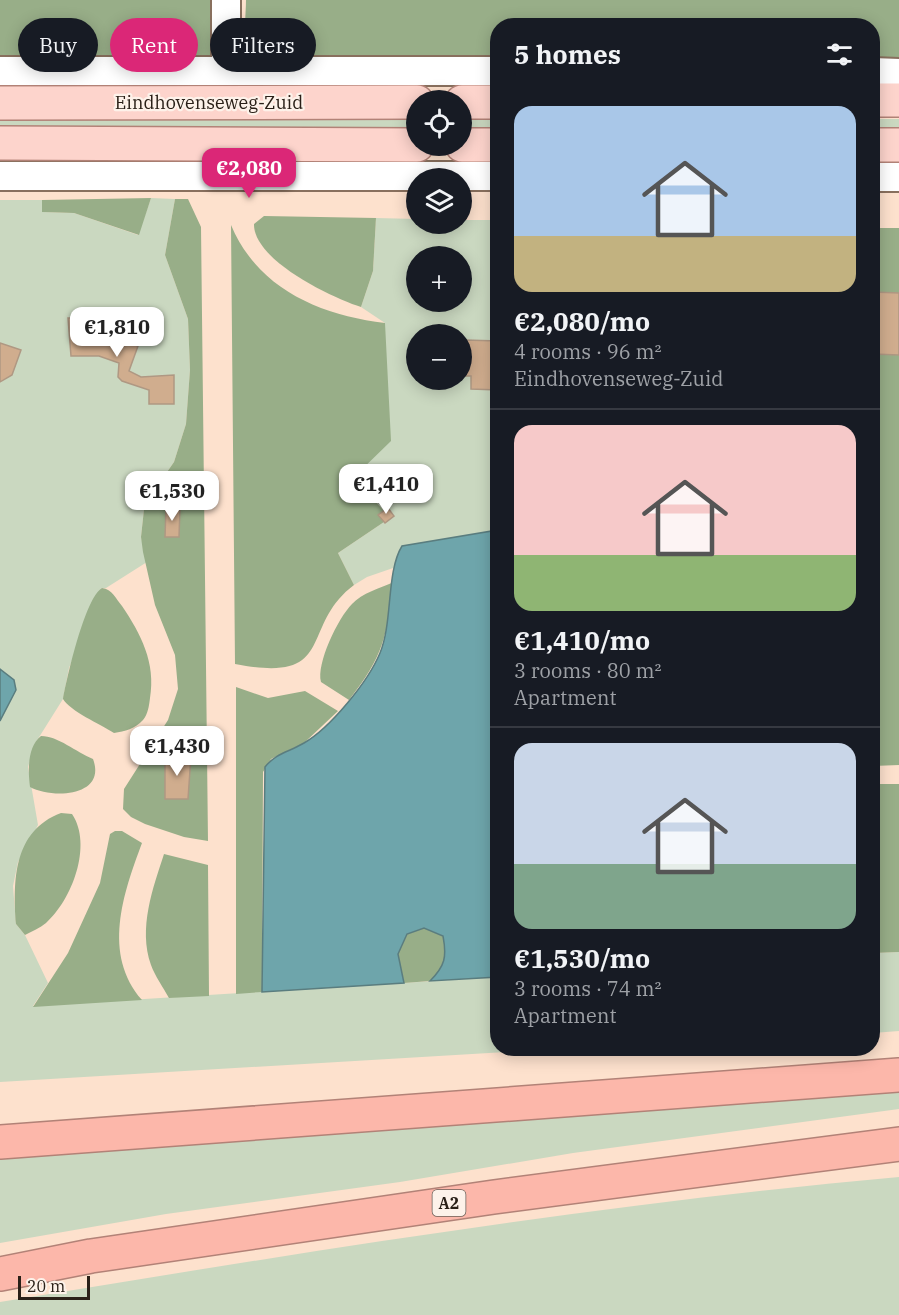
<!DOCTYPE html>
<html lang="en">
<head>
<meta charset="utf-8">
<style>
	:root { --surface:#171b24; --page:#20242c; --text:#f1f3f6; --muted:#9ea1a6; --line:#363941; --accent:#db2777 }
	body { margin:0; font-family:"IBM Plex Serif",serif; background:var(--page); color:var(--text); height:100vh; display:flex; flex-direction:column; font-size:22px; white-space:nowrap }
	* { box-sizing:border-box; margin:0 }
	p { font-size:20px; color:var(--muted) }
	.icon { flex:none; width:33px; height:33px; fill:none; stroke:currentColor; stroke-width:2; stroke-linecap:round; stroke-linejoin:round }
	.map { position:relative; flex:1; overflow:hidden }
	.side { position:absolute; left:490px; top:18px; width:390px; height:1038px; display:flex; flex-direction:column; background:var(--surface); border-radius:24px; box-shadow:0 3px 15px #0003 }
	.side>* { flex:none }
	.guide { position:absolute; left:18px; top:18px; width:382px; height:54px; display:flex; gap:12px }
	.tools { position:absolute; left:406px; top:90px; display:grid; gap:12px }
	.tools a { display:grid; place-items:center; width:66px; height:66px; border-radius:50%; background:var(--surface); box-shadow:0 3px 15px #0003; font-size:30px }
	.scale { position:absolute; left:18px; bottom:15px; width:72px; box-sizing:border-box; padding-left:6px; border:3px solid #2a2018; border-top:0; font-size:16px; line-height:21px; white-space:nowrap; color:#2a2018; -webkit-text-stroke:4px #fdf2ea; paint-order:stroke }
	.price { position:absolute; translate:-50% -51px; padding:0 14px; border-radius:12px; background:#fff; color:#222; font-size:20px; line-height:39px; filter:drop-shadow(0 2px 3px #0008) }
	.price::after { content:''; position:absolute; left:50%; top:36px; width:18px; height:14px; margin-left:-9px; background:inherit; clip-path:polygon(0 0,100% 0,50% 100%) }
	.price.active { background:var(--accent); color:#fff }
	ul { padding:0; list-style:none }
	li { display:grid; align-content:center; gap:12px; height:318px; padding:0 24px }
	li+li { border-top:2px solid var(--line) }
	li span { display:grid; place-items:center; height:186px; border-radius:18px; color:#555 }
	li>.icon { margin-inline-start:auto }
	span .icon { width:108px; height:108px; fill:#fffc; stroke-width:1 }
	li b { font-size:26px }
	h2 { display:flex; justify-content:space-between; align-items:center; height:72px; padding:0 24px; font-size:26px }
	.chip { padding:0 21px; border-radius:27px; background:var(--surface); box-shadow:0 3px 15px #0003; font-size:21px; line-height:54px }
	.chip.active { background:var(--accent); color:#fff }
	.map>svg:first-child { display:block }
</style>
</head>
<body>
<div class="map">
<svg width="899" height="1315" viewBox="0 0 899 1315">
	<rect width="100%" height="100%" fill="#fde1cd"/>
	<!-- green -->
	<g fill="#cad8c0" fill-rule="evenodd">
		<path d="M 0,119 L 417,120 L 417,127 L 0,129 Z"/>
		<rect x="873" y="119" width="26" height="10"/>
		<rect x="462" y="120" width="36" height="7"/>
		<path d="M 151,198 L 175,199 L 165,255 L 188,319 L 190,370 L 186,424 L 174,462 L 165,475 L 146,491 L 141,537 L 147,562 L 106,588 L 102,588 L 69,668 L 63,699 L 36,742 L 28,767 L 38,825 L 18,862 L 13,886 L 16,924 L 25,935 L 48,983 L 33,1006 L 498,977 L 498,1048 L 558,1049 L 0,1082 L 0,721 L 16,690 L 14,680 L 0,669 L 0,200 L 42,200 L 43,212 L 74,213 L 138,235 Z"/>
		<path d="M 376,218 L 417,219 L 417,224 L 462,224 L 462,220 L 498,220 L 498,530 L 399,551 L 396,567 L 367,577 L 354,585 L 338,553 L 384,522 L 388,515 L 353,478 L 385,323 L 361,307 L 373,271 ZM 417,256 L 462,256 L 462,302 L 417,302 ZM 417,334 L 462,334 L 462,380 L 417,380 Z"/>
		<path d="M 899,952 L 899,1031 L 873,1033 L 873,953 Z"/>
		<path d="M 899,1091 L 899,1109 L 573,1153 L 400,1182 L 166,1214 L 0,1243 L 0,1156 Z"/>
		<path d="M 899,1177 L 899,1315 L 0,1315 L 0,1302 C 299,1253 598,1204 899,1177 Z"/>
	</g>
	<!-- forest -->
	<g fill="#98ae88">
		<path d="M 0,0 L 215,0 L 215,59 L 0,61 Z"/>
		<path d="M 246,0 L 899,0 L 899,62 L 873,62 L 873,26 L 498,26 L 498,64 L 259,61 C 240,48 246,21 246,0 Z"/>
		<path d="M 151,198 L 139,235 L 74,213 L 42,212 L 42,200 Z"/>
		<path d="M 175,199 L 188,199 L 201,227 L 208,841 L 184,837 L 145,824 L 131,817 L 123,809 L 124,789 L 168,720 L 178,689 L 175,655 L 155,605 L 143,552 L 141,537 L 146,491 L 165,475 L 174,462 L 186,424 L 190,370 L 188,319 L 165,255 Z"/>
		<path d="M 264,216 L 376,218 L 373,271 L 361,307 C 332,298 253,260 254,224 Z"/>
		<path d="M 231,225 C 258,289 320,315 385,323 L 391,441 L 353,478 L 388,515 L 384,522 L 338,553 L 354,585 C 298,627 339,684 235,664 Z"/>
		<path d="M 873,228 L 899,228 L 899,765 L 873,766 Z"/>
		<path d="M 394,582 C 386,638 384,655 349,700 L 321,682 C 316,664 338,618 352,604 C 362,593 380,588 394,582 Z"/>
		<path d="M 102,588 C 112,589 116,599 122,606 C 141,634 156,663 150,698 C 149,706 148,714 143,720 C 135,729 125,731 114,733 C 100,724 70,711 63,699 C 67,677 85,598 102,588 Z"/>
		<path d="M 236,687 L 268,698 L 305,691 L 338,711 L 304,743 L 271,759 L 263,772 L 262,992 L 236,994 Z"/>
		<path d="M 41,736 C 58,736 76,752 93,759 C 107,797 52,799 30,787 C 28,771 27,747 41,736 Z"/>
		<path d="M 873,784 L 899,784 L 899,952 L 873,953 Z"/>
		<path d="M 61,813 L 72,814 C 93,845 72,900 46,923 C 40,928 32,931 25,935 L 16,924 C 13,881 13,831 61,813 Z"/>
		<path d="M 115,831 L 122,831 L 142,843 C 123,894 102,954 142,1000 L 33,1007 L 68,953 L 100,883 L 110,834 Z"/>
		<path d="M 164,854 L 208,865 L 209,996 L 169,998 C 163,987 155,976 151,965 C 138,928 153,888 164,854 Z"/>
		<path d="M 424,928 L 443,936 C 447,957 446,966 430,981 L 404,983 L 398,954 L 407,934 Z"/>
	</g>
	<!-- water -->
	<g fill="#6ea5ab" stroke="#5a7d7f" stroke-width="1.5">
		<path d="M 498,530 L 498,977 L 430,981 C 445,966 447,957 443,936 L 424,928 L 407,934 L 398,954 L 404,983 L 262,992 L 265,767 C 276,753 289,752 304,743 C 330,728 368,682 380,653 C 393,622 386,572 402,546 Z"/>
		<path d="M 0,669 L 14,680 L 16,690 L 0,721 Z"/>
	</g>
	<!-- building -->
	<g fill="#d0ad8e" stroke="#af9883" stroke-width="1.5">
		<path d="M 873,292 L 899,293 L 899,355 L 873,354 Z"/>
		<path d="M 68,318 L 99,318 L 98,332 L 138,346 L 129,371 L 141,377 L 174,375 L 174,404 L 149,404 L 149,390 L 122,381 L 118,377 L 119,363 L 99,356 L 71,356 Z"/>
		<path d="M 464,340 L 498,341 L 498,390 L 471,389 L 471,376 L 462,376 Z"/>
		<path d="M 0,343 L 21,350 L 12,375 L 0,382 Z"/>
		<path d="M 166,508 L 180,508 L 179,537 L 165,537 Z"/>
		<path d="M 388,508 L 394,516 L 385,523 L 378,515 Z"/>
		<path d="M 165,756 L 191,756 L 188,799 L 165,799 Z"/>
	</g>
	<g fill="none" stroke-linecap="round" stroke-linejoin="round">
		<!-- minor casing -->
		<g stroke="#89705e" stroke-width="32">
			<g id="minor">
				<path d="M 0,71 L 498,71"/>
				<path d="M 226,71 L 226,0"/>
				<path d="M 873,72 L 899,73"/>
				<path d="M 0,176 L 498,176"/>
				<path d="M 873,177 L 899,177"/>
			</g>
		</g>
		<!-- primary casing -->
		<g stroke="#b28277" stroke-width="36">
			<g id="primary">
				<path d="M 873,100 L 899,100"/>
				<path d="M 462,102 L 498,102"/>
				<path d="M 0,103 L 417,102"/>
				<path d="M 0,143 L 417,145"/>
				<path d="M 462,145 L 498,145"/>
				<path d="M 873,145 L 899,145"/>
			</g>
		</g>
		<!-- motorway casing -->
		<g stroke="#b28277" stroke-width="36">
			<g id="motorway">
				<path d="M 0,1142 L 899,1075"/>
				<path d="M 0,1274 L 91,1256 L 494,1197 L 899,1144"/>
			</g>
		</g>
		<!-- minor -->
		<use href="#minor" stroke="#fff" stroke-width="28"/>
		<!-- primary -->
		<use href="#primary" stroke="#fdd4cc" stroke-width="33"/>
		<!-- motorway -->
		<use href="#motorway" stroke="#fcb7aa" stroke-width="33"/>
	</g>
	<g text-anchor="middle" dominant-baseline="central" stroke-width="4.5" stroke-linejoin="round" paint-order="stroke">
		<!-- shield labels -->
		<rect fill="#fdf2ea" stroke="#695f57" stroke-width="1.5" x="432.5" y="1190" width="33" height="26" rx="4.5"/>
		<g font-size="16" font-weight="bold" fill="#2a2018">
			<text x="449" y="1203">A2</text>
		</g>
		<!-- street labels -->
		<g font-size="18" fill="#2a2018" stroke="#fdf2ea">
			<text x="209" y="102">Eindhovenseweg-Zuid</text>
		</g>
	</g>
</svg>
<div class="tools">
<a><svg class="icon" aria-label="locate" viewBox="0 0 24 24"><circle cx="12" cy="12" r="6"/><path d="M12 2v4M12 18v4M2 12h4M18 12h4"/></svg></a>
<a><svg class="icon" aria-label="layers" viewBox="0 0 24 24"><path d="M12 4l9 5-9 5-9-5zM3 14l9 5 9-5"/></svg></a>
<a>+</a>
<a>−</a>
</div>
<div class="scale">20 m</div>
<b class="price active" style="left:249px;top:199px">€2,080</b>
<b class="price" style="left:117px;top:358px">€1,810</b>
<b class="price" style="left:386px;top:515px">€1,410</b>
<b class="price" style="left:172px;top:522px">€1,530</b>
<b class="price" style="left:177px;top:777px">€1,430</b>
<div class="guide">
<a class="chip">Buy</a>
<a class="chip active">Rent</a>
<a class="chip">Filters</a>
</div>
<section class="side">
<h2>5 homes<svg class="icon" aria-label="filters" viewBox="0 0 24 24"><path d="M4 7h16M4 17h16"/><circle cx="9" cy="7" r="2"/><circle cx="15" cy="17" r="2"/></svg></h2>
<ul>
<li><span style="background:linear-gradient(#a9c7e8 70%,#c2b280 0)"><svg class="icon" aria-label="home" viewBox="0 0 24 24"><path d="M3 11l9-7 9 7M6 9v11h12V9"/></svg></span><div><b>€2,080/mo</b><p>4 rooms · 96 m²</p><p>Eindhovenseweg-Zuid</p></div></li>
<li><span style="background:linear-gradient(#f6c9c9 70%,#8fb573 0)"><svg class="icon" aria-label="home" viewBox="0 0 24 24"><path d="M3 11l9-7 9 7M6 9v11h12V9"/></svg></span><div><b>€1,410/mo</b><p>3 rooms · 80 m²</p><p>Apartment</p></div></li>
<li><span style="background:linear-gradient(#c9d6e8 65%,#7fa58c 0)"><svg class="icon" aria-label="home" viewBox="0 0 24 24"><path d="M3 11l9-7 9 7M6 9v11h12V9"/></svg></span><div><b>€1,530/mo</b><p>3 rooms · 74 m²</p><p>Apartment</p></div></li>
</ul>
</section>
</div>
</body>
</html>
